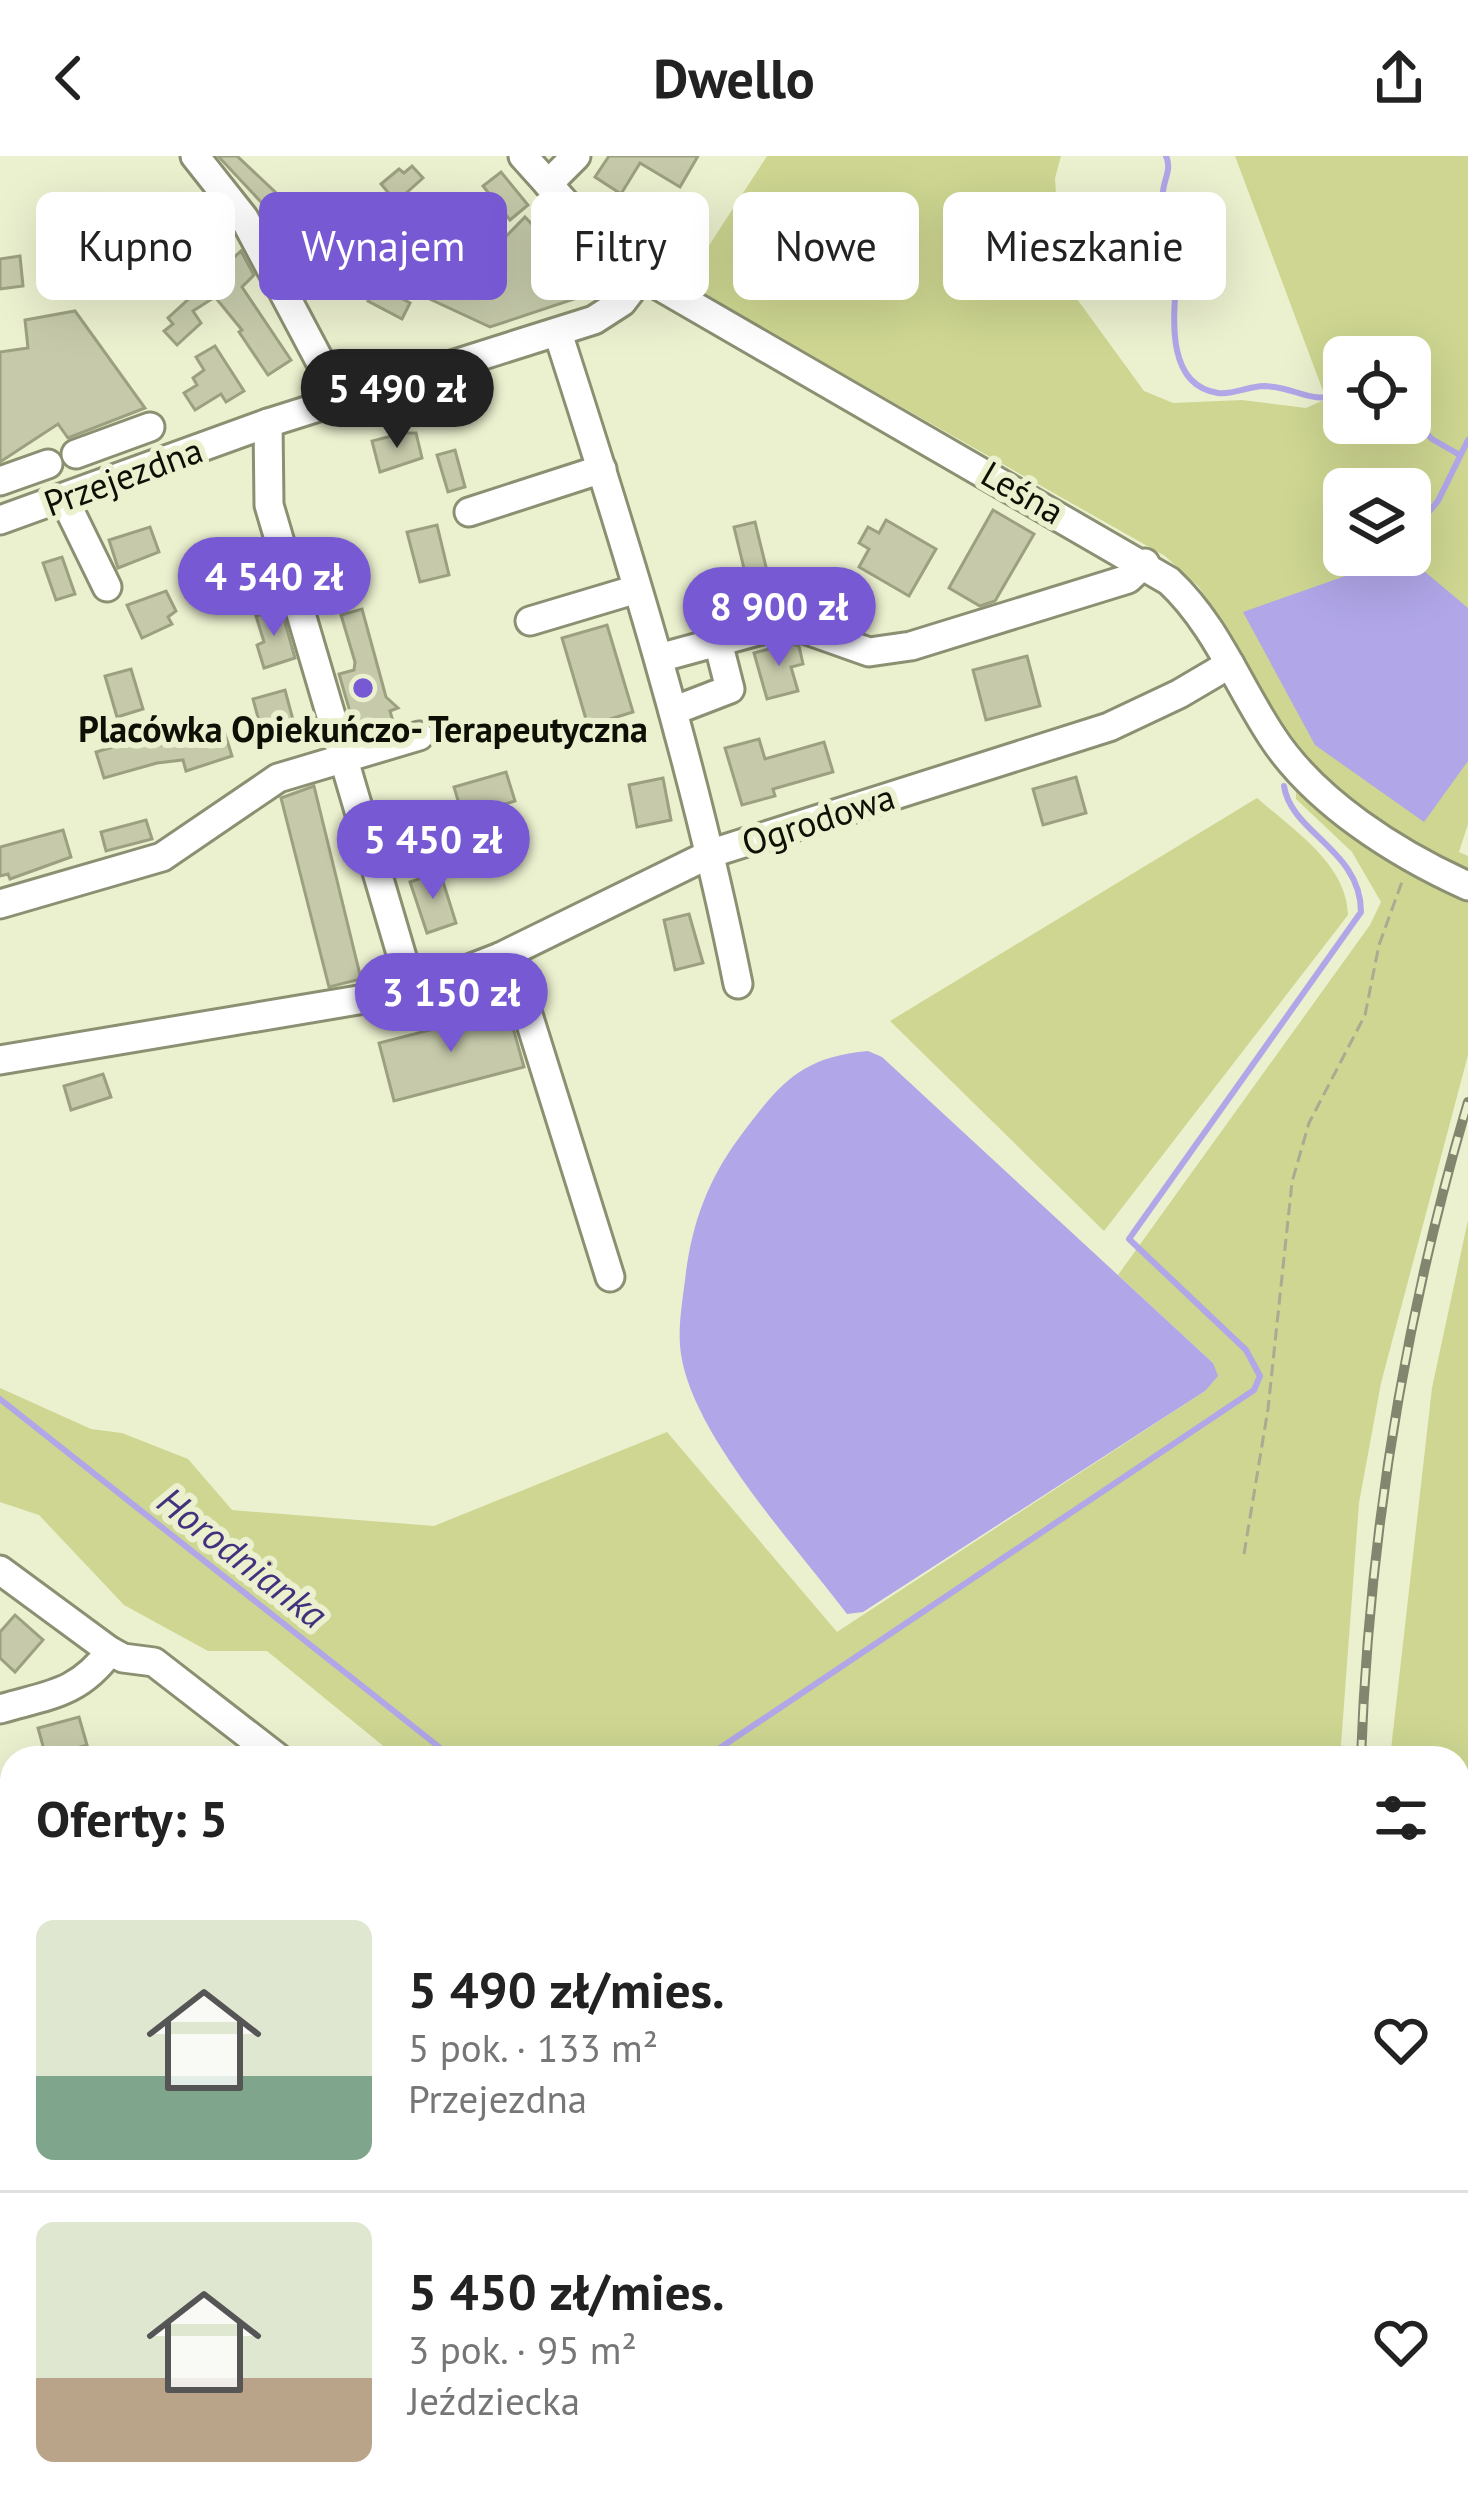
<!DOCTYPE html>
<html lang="pl">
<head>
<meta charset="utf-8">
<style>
	:root { --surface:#fff; --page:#f2f2f2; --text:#222; --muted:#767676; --line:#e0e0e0; --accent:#7759d4 }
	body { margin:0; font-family:"PT Sans",sans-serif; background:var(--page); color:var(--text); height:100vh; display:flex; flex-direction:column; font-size:45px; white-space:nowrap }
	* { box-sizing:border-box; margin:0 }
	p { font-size:39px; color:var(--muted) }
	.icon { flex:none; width:66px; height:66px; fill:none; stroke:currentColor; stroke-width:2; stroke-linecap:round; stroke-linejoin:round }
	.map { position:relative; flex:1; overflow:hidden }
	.side { position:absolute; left:0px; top:1590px; width:1470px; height:771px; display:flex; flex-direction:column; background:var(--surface); border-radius:36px 36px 0 0; box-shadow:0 12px 48px #0002 }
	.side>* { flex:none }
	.hud { position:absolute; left:36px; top:36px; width:1398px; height:108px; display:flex; gap:24px }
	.controls { position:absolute; left:1323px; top:180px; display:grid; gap:24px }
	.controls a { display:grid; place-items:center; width:108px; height:108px; border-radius:18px; background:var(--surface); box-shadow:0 12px 48px #0002; font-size:60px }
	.price { position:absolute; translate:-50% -102px; padding:0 27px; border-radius:42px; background:var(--accent); color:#fff; font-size:39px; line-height:78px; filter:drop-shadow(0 3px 6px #0008) }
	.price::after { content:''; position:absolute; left:50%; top:72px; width:36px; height:27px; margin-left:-18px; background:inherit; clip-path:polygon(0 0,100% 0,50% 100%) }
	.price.active { background:#222; color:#fff }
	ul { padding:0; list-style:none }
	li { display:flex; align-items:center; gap:36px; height:300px; padding:0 36px }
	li+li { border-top:3px solid var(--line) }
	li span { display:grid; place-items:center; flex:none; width:336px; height:240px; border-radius:18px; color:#555 }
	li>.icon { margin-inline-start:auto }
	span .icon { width:144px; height:144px; fill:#fffc; stroke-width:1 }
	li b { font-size:51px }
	h2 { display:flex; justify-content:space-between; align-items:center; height:144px; padding:0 36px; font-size:51px }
	.pill { padding:0 42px; border-radius:18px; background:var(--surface); box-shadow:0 12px 48px #0002; font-size:42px; line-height:108px }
	.pill.active { background:var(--accent); color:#fff }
	header { display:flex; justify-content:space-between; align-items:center; height:156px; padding:0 36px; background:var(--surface); font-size:54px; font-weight:800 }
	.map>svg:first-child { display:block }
</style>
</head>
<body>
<header><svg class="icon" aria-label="back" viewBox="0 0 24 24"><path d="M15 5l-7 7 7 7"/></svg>Dwello<svg class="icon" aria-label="share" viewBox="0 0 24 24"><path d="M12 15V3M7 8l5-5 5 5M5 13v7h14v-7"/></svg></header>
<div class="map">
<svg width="1468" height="2359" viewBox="0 0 1468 2359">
	<rect width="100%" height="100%" fill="#ebf0cf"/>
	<!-- green -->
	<g fill="#ced691" fill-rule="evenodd">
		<path d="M 767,0 L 1061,0 L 1055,22 L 1061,121 L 1144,235 L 1173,247 L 1242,244 L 1306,252 L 1326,243 L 1235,0 L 1468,0 L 1468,668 L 1459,696 L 1468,700 L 1468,899 L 1381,1227 L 1359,1347 L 1340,1602 L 398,1602 L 267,1495 L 208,1495 L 124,1449 L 39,1359 L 0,1346 L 0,1232 L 91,1273 L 122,1277 L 188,1303 L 232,1354 L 434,1370 L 667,1276 L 837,1476 L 1205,1235 L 1213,1207 L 1118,1119 L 1370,769 L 1381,746 L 1352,696 L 1296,643 L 1296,590 L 1199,431 L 1165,400 L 684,128 ZM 1344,201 L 1410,201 L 1410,267 L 1344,267 ZM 1344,333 L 1410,333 L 1410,399 L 1344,399 Z"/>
		<path d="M 1257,642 C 1292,673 1347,708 1348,759 L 1104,1075 L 890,865 Z"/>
		<path d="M 1468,1064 L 1468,2359 L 1449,2359 L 1448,2349 L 1458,2349 L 1458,1602 L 1390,1602 L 1432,1232 Z"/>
	</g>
	<!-- water -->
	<g fill="#b0a6e8">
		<path d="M 1405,399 L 1468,452 L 1468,605 L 1424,666 L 1315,589 L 1243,456 Z"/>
		<path d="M 868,895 L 882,901 L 1213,1207 L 1218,1220 L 1205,1235 L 863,1456 L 847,1458 C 796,1390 693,1280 681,1198 C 677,1171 683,1143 686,1116 C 693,1065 708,1024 739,982 C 778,930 799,901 868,895 Z"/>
	</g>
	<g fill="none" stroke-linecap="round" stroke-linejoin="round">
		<!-- stream -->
		<g stroke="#b0a6e8" stroke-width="6">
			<path d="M 1166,0 C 1172,14 1164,22 1163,36 C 1162,57 1178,78 1178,99 C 1178,135 1156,228 1218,237 C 1233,239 1249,230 1264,230 C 1297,231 1307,248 1344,239"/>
			<path d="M 1410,260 L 1432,283 L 1458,298"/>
			<path d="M 1410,378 L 1438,345 L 1468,284"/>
			<path d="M 0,1243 L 453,1602"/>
			<path d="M 705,1602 L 1254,1234 L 1260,1220 L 1246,1194 L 1129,1083 L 1361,756 C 1361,694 1291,677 1284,630"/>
			<path d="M 1458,2125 L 1468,2154"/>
			<path d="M 1468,2238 L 1468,2267"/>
			<path d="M 1325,2349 L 1335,2359"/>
		</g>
	</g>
	<!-- building -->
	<g fill="#c6caaa" stroke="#9ca081" stroke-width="3">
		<path d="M 218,0 L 237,0 L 289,49 L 276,62 Z"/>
		<path d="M 609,0 L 698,0 L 680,31 L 640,7 L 621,38 L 595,21 Z"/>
		<path d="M 412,10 L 423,22 L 396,46 L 381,28 L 399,13 L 404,17 Z"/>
		<path d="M 501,16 L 528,49 L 510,64 L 483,30 Z"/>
		<path d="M 525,61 L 549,86 L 534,114 L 563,102 L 589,129 L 583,140 L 490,171 L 406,132 L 443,86 L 476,104 L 481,95 L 488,99 Z"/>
		<path d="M 241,95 L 254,119 L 242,131 L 291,204 L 268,219 L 239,176 L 242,174 L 215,141 L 193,155 L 201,167 L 177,189 L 164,175 L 173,168 L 168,162 Z"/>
		<path d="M 20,100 L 23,130 L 0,133 L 0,103 Z"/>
		<path d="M 376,129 L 410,147 L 402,163 L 368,145 Z"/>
		<path d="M 75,155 L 145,252 L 68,282 L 58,268 L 0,306 L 0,196 L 28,192 L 25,164 Z"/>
		<path d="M 215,190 L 244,235 L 226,246 L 221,238 L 195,254 L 184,237 L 197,229 L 193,222 L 204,214 L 196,201 Z"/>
		<path d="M 403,277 L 416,277 L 422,302 L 380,316 L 372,285 Z"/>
		<path d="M 455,294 L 465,331 L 448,336 L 437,299 Z"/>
		<path d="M 993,354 L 1034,378 L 995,445 L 980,450 L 949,432 Z"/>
		<path d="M 886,364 L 936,393 L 909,440 L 859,411 L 869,393 L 859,387 L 868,371 L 879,377 Z"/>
		<path d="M 755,366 L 775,448 L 754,454 L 734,371 Z"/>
		<path d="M 437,369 L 449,419 L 420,426 L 407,376 Z"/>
		<path d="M 150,371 L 159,396 L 118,412 L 109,384 Z"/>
		<path d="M 62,401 L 75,438 L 56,444 L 43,407 Z"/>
		<path d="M 166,435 L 176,455 L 168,461 L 172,468 L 142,482 L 127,449 Z"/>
		<path d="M 281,452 L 295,502 L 264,512 L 257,489 L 264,486 L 256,460 Z"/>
		<path d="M 362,453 L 386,541 L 398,552 L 390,555 L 394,569 L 357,580 L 339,518 L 354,514 L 355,506 L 341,459 Z"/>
		<path d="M 607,469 L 633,556 L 588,570 L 562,482 Z"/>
		<path d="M 791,487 L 799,490 L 803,508 L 791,511 L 798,535 L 767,543 L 754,497 Z"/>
		<path d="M 1027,500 L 1040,550 L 986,564 L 973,514 Z"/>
		<path d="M 131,513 L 143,553 L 117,561 L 105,520 Z"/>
		<path d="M 285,534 L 296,575 L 264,584 L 253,543 Z"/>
		<path d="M 223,571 L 232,600 L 186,615 L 183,604 L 157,607 L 104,622 L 96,596 L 133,585 L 134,589 L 152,584 L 154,591 Z"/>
		<path d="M 759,583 L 765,603 L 824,586 L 833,616 L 773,633 L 775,640 L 742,649 L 725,592 Z"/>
		<path d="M 506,616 L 515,645 L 463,661 L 454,631 Z"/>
		<path d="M 1076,621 L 1086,657 L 1043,669 L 1033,633 Z"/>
		<path d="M 663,622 L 671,664 L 637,671 L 629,629 Z"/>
		<path d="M 314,630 L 361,823 L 329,831 L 281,642 Z"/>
		<path d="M 146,664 L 152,683 L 106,695 L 101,676 Z"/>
		<path d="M 63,674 L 71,701 L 10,723 L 8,718 L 0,720 L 0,691 Z"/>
		<path d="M 440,716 L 456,767 L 427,777 L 410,726 Z"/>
		<path d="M 689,758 L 703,807 L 675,814 L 664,764 Z"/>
		<path d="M 508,854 L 524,911 L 394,945 L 379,887 Z"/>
		<path d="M 103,918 L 111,941 L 71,954 L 64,930 Z"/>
		<path d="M 15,1459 L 43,1484 L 15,1516 L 0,1502 L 0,1476 Z"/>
		<path d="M 79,1561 L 87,1589 L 46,1601 L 38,1572 Z"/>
	</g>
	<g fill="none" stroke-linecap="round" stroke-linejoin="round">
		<!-- minor casing -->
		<g stroke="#8c9072" stroke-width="33">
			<g id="minor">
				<path d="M 195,0 L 244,62 L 340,243"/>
				<path d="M 523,0 L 576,59 L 642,120 L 1169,425 C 1215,468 1237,527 1271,579 C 1314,646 1397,698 1468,730"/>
				<path d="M 548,28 L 576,0"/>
				<path d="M 558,177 C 627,391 694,607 738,828"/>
				<path d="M 268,267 L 269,349 L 412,835"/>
				<path d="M 76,298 L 150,271"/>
				<path d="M 0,325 L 48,308"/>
				<path d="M 64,343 L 107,431"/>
				<path d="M 469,356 L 602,313"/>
				<path d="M 0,364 L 268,267 L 594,164 L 622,146 L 642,120"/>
				<path d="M 530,465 L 637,433"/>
				<path d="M 659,502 L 787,467 L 869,496 L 911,490 L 1128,423 L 1145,407"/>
				<path d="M 673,555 L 730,533 L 718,486"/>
				<path d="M 0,748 L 162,701 L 278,622 L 419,580"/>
				<path d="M 500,801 L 516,820 L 610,1121"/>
				<path d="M 0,904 L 412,835 L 500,801 L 712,697 L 1109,571 L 1179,538 L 1230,508"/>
				<path d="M 0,1414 L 110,1495 L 123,1502 L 154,1506 L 278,1602"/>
				<path d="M 0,1553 C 48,1539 79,1538 110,1495"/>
				<path d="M 0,1693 L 12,1690"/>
				<path d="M 0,1947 L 12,1944"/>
				<path d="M 0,2139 L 12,2171"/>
				<path d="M 0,2199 L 12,2195"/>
				<path d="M 75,2349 L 78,2359"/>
				<path d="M 916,2349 L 930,2359"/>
				<path d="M 542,2359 L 581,2349"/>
			</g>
		</g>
		<!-- path -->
		<path stroke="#a8ac92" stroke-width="3" stroke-dasharray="12 6" stroke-linecap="butt" d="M 1244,1398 L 1268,1253 L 1292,1026 L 1309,967 L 1365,859 L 1379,789 L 1403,723"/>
		<!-- minor -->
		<use href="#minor" stroke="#fff" stroke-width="27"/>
		<!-- rail casing -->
		<g stroke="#83866f" stroke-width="10">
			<g id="rail">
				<path d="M 1361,1602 C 1369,1379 1405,1160 1468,946"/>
				<path d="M 1422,2349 L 1423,2359"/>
			</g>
		</g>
		<!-- rail -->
		<use href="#rail" stroke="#ebf0cf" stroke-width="6" stroke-dasharray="18" stroke-linecap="butt"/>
	</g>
	<!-- markers -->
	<circle fill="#7759d4" stroke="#ebf0cf" stroke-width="4.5" cx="363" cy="532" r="12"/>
	<g text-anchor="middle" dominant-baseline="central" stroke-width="12" stroke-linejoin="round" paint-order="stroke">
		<!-- street labels -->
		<g font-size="36" fill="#0f1005" stroke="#ebf0cf">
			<text transform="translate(123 320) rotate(-20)">Przejezdna</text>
			<text transform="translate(1023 336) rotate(30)">Leśna</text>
			<text transform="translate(818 663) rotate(-18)">Ogrodowa</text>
		</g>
		<!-- poi labels -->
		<g font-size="36" font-weight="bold" fill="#0f1005" stroke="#ebf0cf">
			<text x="363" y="572">Placówka Opiekuńczo- Terapeutyczna</text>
		</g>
		<!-- water labels -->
		<g font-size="39" font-style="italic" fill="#44317e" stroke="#ebf0cf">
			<text transform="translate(243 1401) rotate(38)">Horodnianka</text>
		</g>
	</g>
</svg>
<div class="controls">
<a><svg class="icon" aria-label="locate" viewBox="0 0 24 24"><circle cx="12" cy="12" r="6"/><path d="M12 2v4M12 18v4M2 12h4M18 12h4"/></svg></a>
<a><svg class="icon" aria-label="layers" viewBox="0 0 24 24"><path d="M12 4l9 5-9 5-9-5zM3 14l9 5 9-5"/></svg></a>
</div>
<b class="price active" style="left:397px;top:295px">5 490 zł</b>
<b class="price" style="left:274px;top:483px">4 540 zł</b>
<b class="price" style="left:779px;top:513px">8 900 zł</b>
<b class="price" style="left:433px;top:746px">5 450 zł</b>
<b class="price" style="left:451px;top:899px">3 150 zł</b>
<div class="hud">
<a class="pill">Kupno</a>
<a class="pill active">Wynajem</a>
<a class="pill">Filtry</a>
<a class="pill">Nowe</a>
<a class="pill">Mieszkanie</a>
</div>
<section class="side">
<h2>Oferty: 5<svg class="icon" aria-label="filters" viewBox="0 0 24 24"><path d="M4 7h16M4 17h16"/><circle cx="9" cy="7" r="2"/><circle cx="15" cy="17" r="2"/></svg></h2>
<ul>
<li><span style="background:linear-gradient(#dfe7d0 65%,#7fa58c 0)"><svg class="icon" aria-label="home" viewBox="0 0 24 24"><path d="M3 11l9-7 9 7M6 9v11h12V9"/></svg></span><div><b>5 490 zł/mies.</b><p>5 pok. · 133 m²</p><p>Przejezdna</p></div><svg class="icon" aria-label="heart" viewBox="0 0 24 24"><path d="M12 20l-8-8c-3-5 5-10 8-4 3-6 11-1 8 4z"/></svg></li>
<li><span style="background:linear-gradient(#dfe7d0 65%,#b9a48a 0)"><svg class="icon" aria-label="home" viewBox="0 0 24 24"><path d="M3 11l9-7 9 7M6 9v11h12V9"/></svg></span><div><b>5 450 zł/mies.</b><p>3 pok. · 95 m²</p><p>Jeździecka</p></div><svg class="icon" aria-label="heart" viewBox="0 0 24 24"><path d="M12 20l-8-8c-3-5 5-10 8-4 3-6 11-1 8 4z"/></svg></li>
</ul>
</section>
</div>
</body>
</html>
